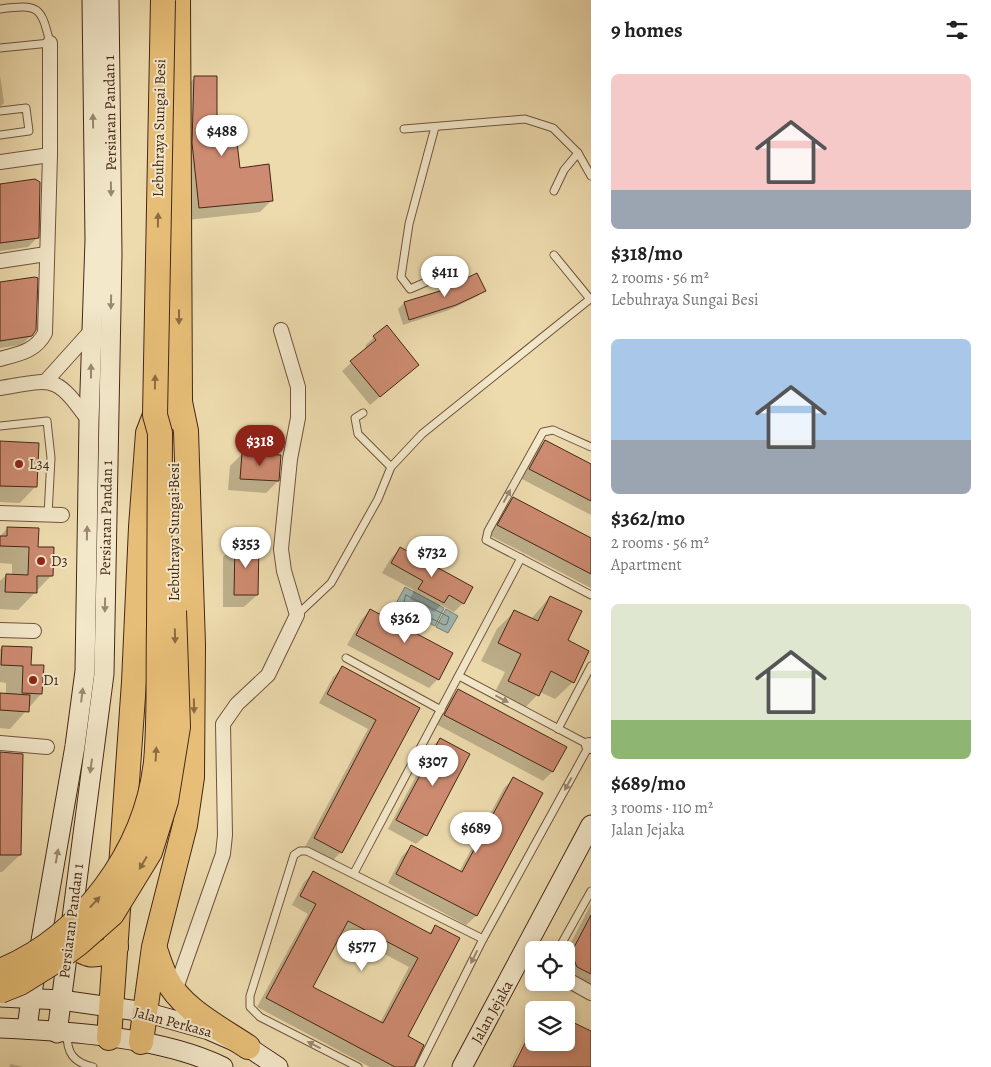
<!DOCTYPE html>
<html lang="en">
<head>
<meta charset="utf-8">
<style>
	:root { --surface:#fff; --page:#f2f2f2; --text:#222; --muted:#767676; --accent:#8f2418 }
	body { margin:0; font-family:Alegreya,serif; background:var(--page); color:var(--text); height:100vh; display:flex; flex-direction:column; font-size:19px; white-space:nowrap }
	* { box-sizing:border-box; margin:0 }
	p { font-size:16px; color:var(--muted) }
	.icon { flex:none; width:28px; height:28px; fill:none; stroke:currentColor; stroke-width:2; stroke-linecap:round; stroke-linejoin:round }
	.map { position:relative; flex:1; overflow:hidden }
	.panel { display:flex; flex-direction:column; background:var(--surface); width:400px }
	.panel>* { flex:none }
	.fabs { position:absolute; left:525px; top:941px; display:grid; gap:10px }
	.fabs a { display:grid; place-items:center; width:50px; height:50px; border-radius:8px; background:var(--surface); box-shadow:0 2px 8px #0003; font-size:25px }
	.price { position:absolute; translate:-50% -42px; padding:0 11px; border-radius:18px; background:#fff; color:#222; font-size:16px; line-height:32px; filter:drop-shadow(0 1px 2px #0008) }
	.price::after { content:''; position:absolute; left:50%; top:30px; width:15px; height:11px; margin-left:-8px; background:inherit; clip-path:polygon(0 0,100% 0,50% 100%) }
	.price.current { background:var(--accent); color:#fff }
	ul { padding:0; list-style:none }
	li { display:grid; align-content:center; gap:10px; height:265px; padding:0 20px }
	li span { display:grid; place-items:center; height:155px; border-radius:8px; color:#555 }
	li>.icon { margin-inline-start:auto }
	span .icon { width:90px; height:90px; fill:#fffc; stroke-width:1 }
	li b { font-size:21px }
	h2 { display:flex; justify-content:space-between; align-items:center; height:60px; padding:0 20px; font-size:21px }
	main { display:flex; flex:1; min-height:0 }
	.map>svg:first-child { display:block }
</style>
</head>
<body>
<main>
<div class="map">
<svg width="591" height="1067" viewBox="0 0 591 1067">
	<rect width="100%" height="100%" fill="#eddbae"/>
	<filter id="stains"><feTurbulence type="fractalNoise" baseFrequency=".004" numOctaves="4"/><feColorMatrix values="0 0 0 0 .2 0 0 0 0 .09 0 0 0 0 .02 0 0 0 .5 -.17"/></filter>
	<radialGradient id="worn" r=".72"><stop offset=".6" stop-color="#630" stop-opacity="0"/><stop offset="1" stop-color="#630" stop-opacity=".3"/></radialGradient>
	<!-- water -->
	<g fill="#9db8b5" stroke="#7a7e76">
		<path d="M 405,587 L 444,608 L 435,626 L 395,605 Z"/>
		<path d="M 446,609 L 458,616 L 448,633 L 436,627 Z"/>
	</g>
	<!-- shadow -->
	<g fill="#0003" fill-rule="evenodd">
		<path d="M 0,75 L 4,103 L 0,107 Z"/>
		<path d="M 195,77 L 216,137 L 239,169 L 272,200 L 260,212 L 187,220 L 183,90 Z"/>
		<path d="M 0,185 L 38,237 L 28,247 L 0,251 Z"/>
		<path d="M 0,285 L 31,336 L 21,345 L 0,348 Z"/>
		<path d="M 453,286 L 484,290 L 478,296 L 449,310 L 403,325 L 398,309 L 404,303 Z"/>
		<path d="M 374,337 L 418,365 L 370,405 L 342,371 L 367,349 L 365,346 Z"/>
		<path d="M 545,441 L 591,465 L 591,515 L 520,478 L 536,451 Z"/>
		<path d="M 0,442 L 36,486 L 20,503 L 0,502 Z"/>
		<path d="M 242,454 L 278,481 L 266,493 L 228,490 L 230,466 Z"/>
		<path d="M 513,499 L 591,539 L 591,588 L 489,535 L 504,508 Z"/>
		<path d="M 8,528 L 37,548 L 51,576 L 18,610 L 0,609 L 0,581 L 6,575 L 12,575 L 12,564 L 0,563 L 0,536 Z"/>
		<path d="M 236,544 L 257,595 L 244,607 L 223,607 L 223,557 Z"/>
		<path d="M 400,549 L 463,603 L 454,612 L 441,605 L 434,612 L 410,599 L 414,590 L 382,573 L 391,558 Z"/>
		<path d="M 550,597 L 566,641 L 573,682 L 555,699 L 540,692 L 521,712 L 492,698 L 505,672 L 481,661 L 497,629 L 514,612 L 531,619 Z"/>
		<path d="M 370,610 L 438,679 L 429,688 L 347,645 L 361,620 Z"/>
		<path d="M 2,647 L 30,666 L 41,694 L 10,729 L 0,728 L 0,695 L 6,695 L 6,683 L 0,682 L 0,649 Z"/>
		<path d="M 342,668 L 418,708 L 341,852 L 332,861 L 305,847 L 368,729 L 319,703 L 333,677 Z"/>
		<path d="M 458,691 L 565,747 L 552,772 L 543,781 L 436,724 L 449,700 Z"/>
		<path d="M 440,739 L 426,835 L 416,844 L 388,829 L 431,748 Z"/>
		<path d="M 0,753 L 20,855 L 2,872 L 0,872 Z"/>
		<path d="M 513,779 L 542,794 L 476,916 L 466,925 L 388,883 L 402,856 L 412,846 L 459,872 L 504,788 Z"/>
		<path d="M 313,873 L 428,934 L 436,926 L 406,1037 L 413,1067 L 370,1067 L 257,1007 L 308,914 L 292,905 L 304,882 ZM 341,931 L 409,967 L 380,1023 L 311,988 Z"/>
		<path d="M 591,904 L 591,993 L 566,982 L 566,952 Z"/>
		<path d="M 534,1019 L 511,1067 L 510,1067 Z"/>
		<path d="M 11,1064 L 23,1067 L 9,1067 Z"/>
	</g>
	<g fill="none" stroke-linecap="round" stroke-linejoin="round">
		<!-- shore -->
		<path stroke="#717066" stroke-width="1" d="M 406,595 L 449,617 L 447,624 L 444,625 L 404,604 Z"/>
	</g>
	<!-- building -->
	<g fill="#cd8b71" stroke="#452717" fill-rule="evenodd">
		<path d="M 194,76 L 217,76 L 217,136 L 236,134 L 240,168 L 269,164 L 273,201 L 199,208 L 192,143 Z"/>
		<path d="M 35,179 L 40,182 L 39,238 L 0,243 L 0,184 Z"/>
		<path d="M 477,273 L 486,291 L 456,305 L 409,320 L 404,302 L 453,287 L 452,285 Z"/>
		<path d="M 35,277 L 38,278 L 36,330 L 32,336 L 0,341 L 0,282 Z"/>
		<path d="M 387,325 L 419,365 L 380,397 L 350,361 L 376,340 L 373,336 Z"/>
		<path d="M 545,440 L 591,464 L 591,501 L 529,469 Z"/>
		<path d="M 0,441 L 39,443 L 37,487 L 0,486 Z"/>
		<path d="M 242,453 L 281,455 L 279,481 L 240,479 Z"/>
		<path d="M 513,497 L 591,538 L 591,574 L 497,525 Z"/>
		<path d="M 7,527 L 39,528 L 38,547 L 54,547 L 53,576 L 37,576 L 37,593 L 5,592 L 6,574 L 28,575 L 29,547 L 0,546 L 0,536 L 7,536 Z"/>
		<path d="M 235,543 L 259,544 L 258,595 L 234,595 Z"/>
		<path d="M 400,547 L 473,587 L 464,604 L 449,595 L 444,603 L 418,589 L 423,581 L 391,563 Z"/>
		<path d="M 550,596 L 582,611 L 568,640 L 589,651 L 574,683 L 551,671 L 539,696 L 508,681 L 521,654 L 498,643 L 514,610 L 538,621 Z"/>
		<path d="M 370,609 L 453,653 L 439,680 L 356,635 Z"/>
		<path d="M 2,646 L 32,647 L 31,665 L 44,665 L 42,694 L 22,693 L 23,666 L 1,665 Z"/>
		<path d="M 342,666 L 420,708 L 342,853 L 314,838 L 376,720 L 327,694 Z"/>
		<path d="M 458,689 L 567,747 L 553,772 L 444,715 Z"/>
		<path d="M 0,693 L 30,695 L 29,712 L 0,710 Z"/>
		<path d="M 440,738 L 470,754 L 427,836 L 396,820 Z"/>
		<path d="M 0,752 L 23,754 L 21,855 L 0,855 Z"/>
		<path d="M 513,777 L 543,793 L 477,916 L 396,874 L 411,845 L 462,872 Z"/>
		<path d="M 313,871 L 431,934 L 435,925 L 460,938 L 408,1036 L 424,1045 L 414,1067 L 395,1067 L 266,998 L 316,904 L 300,896 ZM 348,921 L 418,958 L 383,1023 L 313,987 Z"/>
		<path d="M 591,915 L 591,974 L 577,967 L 571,953 Z"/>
		<path d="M 566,1019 L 591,1031 L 591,1067 L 513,1067 L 534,1025 L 534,1042 L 566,1042 Z"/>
	</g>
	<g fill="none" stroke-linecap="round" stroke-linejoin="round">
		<!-- lane casing -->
		<g stroke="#6f543d" stroke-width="9">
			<g id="lane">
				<path d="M 0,9 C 39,4 41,6 50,43 L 0,48"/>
				<path d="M 0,111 L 26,108 L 29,131 L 0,135"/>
				<path d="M 435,127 L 409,224 L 401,277 L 410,289 L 447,273"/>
				<path d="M 404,129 L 525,119 L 553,128 L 578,153 L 591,176"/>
				<path d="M 554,191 L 564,170 L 578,153"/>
				<path d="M 363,413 L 355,418 L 358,434 L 391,467"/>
				<path d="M 0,426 L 47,421 L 51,458 L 48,515"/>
				<path d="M 591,447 L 553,430 L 543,432 L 488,531 L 486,540 L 591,595"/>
				<path d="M 297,615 L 331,583 L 378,499 L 391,467 L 422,434 L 590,299 L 554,255"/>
				<path d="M 346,658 L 441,710"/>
				<path d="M 459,676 L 589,745"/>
				<path d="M 558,729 L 591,666"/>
				<path d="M 354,873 L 521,558"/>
				<path d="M 558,950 L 591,891"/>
				<path d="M 67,1034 C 67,1053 73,1062 93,1067"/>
				<path d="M 358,1067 L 260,1017 L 250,1007 L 250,996 L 294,855 L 300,851 L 307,851 L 483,939"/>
				<path d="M 419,1067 L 483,939 L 590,744"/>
			</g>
		</g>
		<!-- street casing -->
		<g stroke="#6f543d" stroke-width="16">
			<g id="street">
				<path d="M 0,162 L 50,155"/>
				<path d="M 0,261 L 46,254"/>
				<path d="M 0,359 C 19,354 36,351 45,333 L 50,155 L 50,43"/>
				<path d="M 46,381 L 91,331"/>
				<path d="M 0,388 C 55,379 55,374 89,421"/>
				<path d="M 0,513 L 62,515"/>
				<path d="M 0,630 L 34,631"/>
				<path d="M 0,743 L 47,747"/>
				<path d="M 589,745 L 591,746"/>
				<path d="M 523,956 L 534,962"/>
				<path d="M 566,979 L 591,993"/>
				<path d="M 175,991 L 223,854 L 225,835 L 223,724 L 237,704 L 268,675 L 297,615 L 284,571 L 281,549 L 290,459 L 298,418 L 298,387 L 281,330"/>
			</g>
		</g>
		<!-- secondary casing -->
		<g stroke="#452717" stroke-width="21">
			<g id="secondary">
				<path d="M 0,997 L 61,1000 L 145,1012 L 209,1030 L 248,1047 L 278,1067"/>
				<path d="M 0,1028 C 67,1031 163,1037 223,1067"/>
				<path d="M 27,1029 L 31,998 L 75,746 L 85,671 L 89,421 L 95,240 L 92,0"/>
				<path d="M 57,1033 L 104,674 L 112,254 L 109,0"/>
				<path d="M 462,1067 L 591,825"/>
			</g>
		</g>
		<!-- highway casing -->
		<g stroke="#452717" stroke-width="26">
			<g id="highway">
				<path d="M 177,418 L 180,402 L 178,0"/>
				<path d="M 69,941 C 87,958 94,958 116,947"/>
				<path d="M 155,949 C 158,958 161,968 166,978 C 181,1009 220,1028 248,1047"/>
				<path d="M 109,1038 L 134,682 L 141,527 L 148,433 L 155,415"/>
				<path d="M 141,1042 L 154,947 L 185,825 L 192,777 L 193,645 L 186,431 L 180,402"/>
			</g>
		</g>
		<!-- lane -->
		<use href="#lane" stroke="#f3e8ca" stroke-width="7"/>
		<!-- street -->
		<use href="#street" stroke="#f3e8ca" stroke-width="14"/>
		<!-- secondary -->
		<use href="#secondary" stroke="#f3e8ca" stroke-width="19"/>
		<!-- highway -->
		<use href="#highway" stroke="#e6be77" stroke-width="24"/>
		<!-- highway-bridge casing -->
		<g stroke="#452717" stroke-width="26" stroke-linecap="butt">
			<g id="highway-bridge">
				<path d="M 0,971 C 82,938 146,851 156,762 C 160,717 158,671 159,626 C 159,562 160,497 160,433 L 155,415 L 163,0"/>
				<path d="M 0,991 L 20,983 L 52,963 L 79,943 L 112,914 L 150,852 L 166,801 L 178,727 L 174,611"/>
			</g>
		</g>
		<!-- highway-bridge -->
		<use href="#highway-bridge" stroke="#e6be77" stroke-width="24"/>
	</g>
	<!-- one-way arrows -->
	<defs><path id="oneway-solid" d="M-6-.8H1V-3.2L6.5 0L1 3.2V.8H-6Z" transform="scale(1.25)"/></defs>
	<g fill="#9c8870">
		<use href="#oneway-solid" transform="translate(93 121) rotate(-91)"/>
		<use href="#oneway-solid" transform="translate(111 189) rotate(89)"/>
		<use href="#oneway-solid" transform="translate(111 302) rotate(91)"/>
		<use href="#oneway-solid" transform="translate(91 371) rotate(-90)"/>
		<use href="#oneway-solid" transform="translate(507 496) rotate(-62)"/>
		<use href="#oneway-solid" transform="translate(87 533) rotate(-89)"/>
		<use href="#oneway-solid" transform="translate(105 605) rotate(91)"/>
		<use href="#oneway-solid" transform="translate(82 695) rotate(-83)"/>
		<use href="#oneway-solid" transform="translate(502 699) rotate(28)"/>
		<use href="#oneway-solid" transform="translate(91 766) rotate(98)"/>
		<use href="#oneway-solid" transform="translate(568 784) rotate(119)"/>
		<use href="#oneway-solid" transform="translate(57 856) rotate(-80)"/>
		<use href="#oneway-solid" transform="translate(474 957) rotate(117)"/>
		<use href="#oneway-solid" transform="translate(314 1045) rotate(-153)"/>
	</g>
	<g fill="#8d6b42">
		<use href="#oneway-solid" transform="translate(158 220) rotate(-89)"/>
		<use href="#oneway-solid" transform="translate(179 317) rotate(90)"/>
		<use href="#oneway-solid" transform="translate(155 382) rotate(-89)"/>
		<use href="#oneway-solid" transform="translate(175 636) rotate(89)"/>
		<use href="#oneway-solid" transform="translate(194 706) rotate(89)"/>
		<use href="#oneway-solid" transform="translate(156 754) rotate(-87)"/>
		<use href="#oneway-solid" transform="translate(143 863) rotate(121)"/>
		<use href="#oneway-solid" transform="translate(95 902) rotate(-47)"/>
	</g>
	<!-- markers -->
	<g fill="#8f2418" stroke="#f3e8ca" stroke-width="2">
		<circle cx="19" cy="464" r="5"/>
		<circle cx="41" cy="561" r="5"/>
		<circle cx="33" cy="680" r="5"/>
	</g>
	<g text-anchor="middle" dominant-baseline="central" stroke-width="4" stroke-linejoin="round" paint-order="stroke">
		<!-- street labels -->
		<g font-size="15" fill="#452717" stroke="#f3e8ca">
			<text transform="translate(110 113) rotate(-91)">Persiaran Pandan 1</text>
			<text transform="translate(159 128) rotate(-89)">Lebuhraya Sungai Besi</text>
			<text transform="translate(106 518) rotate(-89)">Persiaran Pandan 1</text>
			<text transform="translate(174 532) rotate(-90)">Lebuhraya Sungai Besi</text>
			<text transform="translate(71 921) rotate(-83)">Persiaran Pandan 1</text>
			<text transform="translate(492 1012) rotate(-61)">Jalan Jejaka</text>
			<text transform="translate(173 1022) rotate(15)">Jalan Perkasa</text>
		</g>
		<!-- poi labels -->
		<g font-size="15" fill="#452717" stroke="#f3e8ca" text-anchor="start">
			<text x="29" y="464">L34</text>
			<text x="51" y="561">D3</text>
			<text x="43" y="680">D1</text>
		</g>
	</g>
	<rect width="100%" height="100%" filter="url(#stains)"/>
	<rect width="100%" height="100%" fill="url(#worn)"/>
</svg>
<div class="fabs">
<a><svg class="icon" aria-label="locate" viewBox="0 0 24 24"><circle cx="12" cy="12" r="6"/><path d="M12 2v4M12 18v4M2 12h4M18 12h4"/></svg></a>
<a><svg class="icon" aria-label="layers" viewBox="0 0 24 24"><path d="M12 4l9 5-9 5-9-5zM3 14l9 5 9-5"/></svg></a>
</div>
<b class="price" style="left:222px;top:157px">$488</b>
<b class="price" style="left:445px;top:298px">$411</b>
<b class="price current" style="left:260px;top:467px">$318</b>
<b class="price" style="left:246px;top:569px">$353</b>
<b class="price" style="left:432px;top:578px">$732</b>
<b class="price" style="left:405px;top:644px">$362</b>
<b class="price" style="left:433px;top:787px">$307</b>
<b class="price" style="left:476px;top:854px">$689</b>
<b class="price" style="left:362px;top:972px">$577</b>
</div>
<section class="panel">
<h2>9 homes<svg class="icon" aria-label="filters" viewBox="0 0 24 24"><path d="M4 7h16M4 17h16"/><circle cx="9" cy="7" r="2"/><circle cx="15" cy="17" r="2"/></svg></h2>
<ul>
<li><span style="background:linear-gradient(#f6c9c9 75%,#9aa5b1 0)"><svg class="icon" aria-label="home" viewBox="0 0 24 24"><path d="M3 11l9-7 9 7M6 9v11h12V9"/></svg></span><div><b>$318/mo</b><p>2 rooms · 56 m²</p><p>Lebuhraya Sungai Besi</p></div></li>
<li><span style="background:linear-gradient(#a9c7e8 65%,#9aa5b1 0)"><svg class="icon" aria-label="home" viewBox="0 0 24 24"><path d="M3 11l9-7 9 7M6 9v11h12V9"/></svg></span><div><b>$362/mo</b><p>2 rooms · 56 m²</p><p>Apartment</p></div></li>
<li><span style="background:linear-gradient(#dfe7d0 75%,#8fb573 0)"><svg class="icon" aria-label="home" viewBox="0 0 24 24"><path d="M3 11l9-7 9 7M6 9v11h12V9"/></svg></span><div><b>$689/mo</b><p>3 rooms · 110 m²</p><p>Jalan Jejaka</p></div></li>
</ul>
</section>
</main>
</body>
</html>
